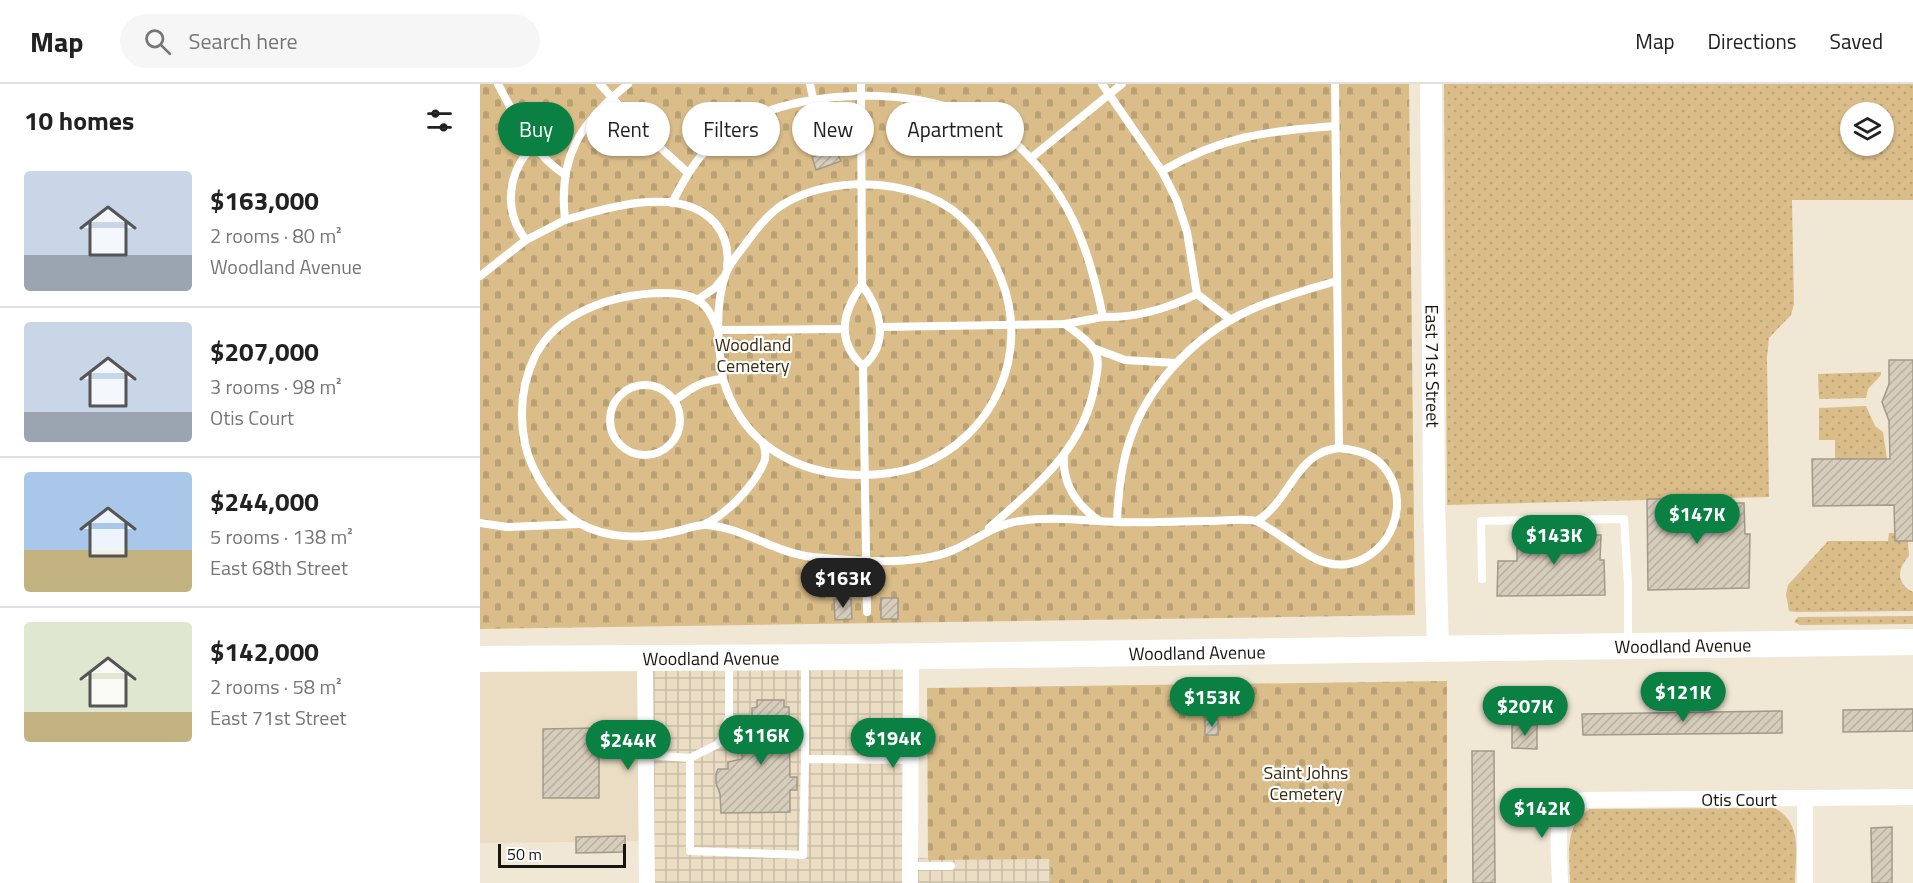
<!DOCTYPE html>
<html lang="en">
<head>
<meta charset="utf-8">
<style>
	:root { --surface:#fff; --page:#f6f6f6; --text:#222; --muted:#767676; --line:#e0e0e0; --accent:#0b8043 }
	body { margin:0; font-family:"Titillium Web",sans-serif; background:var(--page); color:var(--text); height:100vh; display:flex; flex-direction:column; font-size:22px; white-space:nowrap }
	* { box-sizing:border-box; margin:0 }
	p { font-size:20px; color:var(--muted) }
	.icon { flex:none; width:33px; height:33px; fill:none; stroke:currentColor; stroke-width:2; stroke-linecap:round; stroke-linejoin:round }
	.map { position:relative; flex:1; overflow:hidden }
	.details { display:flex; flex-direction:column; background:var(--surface); width:480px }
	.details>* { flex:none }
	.banner { position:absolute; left:18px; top:18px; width:570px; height:54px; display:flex; gap:12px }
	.controls { position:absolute; left:1360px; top:18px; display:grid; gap:12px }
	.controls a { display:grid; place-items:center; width:54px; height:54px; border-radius:50%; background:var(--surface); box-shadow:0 2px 4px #0004; font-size:30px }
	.scale { position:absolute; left:18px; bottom:15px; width:128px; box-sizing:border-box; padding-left:6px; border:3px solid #18140e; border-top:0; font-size:16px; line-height:21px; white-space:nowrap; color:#18140e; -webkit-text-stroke:4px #fff; paint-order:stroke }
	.price { position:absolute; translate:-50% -51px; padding:0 14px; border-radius:21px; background:var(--accent); color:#fff; font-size:20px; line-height:39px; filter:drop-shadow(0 2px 3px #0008) }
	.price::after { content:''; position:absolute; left:50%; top:36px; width:18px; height:14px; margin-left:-9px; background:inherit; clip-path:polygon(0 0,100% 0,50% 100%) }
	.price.active { background:#222; color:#fff }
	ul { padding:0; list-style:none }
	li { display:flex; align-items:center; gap:18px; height:150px; padding:0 24px }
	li+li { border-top:2px solid var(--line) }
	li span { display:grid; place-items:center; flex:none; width:168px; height:120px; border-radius:6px; color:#555 }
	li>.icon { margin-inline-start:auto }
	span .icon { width:72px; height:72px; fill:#fffc; stroke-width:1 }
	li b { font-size:26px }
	h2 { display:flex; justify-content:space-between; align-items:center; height:72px; padding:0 24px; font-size:26px }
	.chip { padding:0 21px; border-radius:27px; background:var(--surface); box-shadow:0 2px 4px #0004; font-size:21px; line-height:54px }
	.chip.active { background:var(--accent); color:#fff }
	header { display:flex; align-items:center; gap:36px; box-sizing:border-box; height:84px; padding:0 30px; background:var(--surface); border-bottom:2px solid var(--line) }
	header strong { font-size:28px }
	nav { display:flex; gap:33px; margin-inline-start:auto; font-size:21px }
	.search { width:420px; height:54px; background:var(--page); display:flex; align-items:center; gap:15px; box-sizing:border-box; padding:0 21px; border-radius:33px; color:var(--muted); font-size:22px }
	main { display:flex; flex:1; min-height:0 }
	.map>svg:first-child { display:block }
</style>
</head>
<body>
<header>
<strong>Map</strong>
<div class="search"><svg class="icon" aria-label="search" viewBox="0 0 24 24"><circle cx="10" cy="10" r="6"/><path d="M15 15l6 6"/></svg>Search here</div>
<nav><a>Map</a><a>Directions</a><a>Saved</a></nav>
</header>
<main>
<section class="details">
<h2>10 homes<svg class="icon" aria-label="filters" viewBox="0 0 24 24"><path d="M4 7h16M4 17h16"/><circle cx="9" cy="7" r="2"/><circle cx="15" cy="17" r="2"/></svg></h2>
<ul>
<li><span style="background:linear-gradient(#c9d6e8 70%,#9aa5b1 0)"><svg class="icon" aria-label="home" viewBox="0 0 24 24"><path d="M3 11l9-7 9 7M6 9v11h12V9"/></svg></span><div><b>$163,000</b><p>2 rooms · 80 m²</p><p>Woodland Avenue</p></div></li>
<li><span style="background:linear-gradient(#c9d6e8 75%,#9aa5b1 0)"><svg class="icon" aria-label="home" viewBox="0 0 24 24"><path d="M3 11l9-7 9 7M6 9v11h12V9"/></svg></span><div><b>$207,000</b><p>3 rooms · 98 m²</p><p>Otis Court</p></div></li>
<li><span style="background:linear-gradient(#a9c7e8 65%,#c2b280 0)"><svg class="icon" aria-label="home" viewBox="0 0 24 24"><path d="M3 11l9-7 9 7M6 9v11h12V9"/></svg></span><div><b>$244,000</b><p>5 rooms · 138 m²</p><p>East 68th Street</p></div></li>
<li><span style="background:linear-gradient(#dfe7d0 75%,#c2b280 0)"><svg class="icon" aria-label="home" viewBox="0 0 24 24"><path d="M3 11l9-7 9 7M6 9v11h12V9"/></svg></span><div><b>$142,000</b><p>2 rooms · 58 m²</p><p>East 71st Street</p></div></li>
</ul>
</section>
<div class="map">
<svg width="1433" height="799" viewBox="0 0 1433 799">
	<defs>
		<pattern id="industrial-grid" width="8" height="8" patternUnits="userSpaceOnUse" patternTransform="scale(1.5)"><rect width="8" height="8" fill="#ebddc4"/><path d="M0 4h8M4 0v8" fill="none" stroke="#c9bda7"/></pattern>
		<pattern id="grass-dots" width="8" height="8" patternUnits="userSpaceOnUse" patternTransform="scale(1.5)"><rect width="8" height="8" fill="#dabd89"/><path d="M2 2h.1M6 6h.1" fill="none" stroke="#baa275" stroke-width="1.8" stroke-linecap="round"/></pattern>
		<pattern id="cemetery-stones" width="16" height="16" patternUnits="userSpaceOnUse" patternTransform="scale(1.5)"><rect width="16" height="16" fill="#dabd89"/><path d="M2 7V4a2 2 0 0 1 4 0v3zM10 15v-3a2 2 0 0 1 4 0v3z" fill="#baa275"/></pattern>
		<pattern id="building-hatch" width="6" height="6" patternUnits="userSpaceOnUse" patternTransform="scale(1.5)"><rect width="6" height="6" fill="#d7cdbc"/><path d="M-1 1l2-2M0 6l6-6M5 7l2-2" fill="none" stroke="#b8afa0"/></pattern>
	</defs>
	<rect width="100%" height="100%" fill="#f1e7d5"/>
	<!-- built -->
	<path fill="#ebddc4" d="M 0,575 L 165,575 L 166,757 L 0,759 Z"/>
	<!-- industrial -->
	<path fill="url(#industrial-grid)" d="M 431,572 L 430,773 L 455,775 L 571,775 L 571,799 L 167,799 L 165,575 Z"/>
	<!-- grass -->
	<g fill="url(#grass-dots)" fill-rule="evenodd">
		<path d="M 964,0 L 1433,0 L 1433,116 L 1312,116 L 1314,220 L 1311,231 L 1289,254 L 1287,274 L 1289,413 L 967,421 ZM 1371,28 L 1404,28 L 1404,62 L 1371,62 Z"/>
		<path d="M 1401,288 L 1401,291 L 1388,305 L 1386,314 L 1339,315 L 1338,290 Z"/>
		<path d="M 1386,322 L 1395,342 L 1403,348 L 1407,375 L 1355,375 L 1355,356 L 1339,356 L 1339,324 Z"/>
		<path d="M 1409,449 L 1415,449 L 1415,457 L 1428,457 L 1429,472 C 1417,485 1416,499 1433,508 L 1433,527 L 1316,528 L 1309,527 L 1306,510 L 1308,501 L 1348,457 L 1408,457 Z"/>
		<path d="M 1433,532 L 1433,540 L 1320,541 L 1314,538 L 1318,533 Z"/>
		<path d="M 1295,724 C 1324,741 1315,770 1315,799 L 1090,799 C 1090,772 1083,741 1110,725 Z"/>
	</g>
	<!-- cemetery -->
	<g fill="url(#cemetery-stones)">
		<path d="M 0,0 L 929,0 L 935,531 L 0,545 Z"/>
		<path d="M 967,597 L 967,799 L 571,799 L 570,775 L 448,776 L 447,604 Z"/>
	</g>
	<!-- building -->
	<g fill="url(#building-hatch)" stroke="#a29988" stroke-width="1.5">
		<path d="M 355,65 L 361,77 L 336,86 L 332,73 Z"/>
		<path d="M 1409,276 L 1433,276 L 1433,457 L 1415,457 L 1414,421 L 1333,422 L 1332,375 L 1410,375 L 1409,337 L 1402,318 L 1409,300 Z"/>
		<path d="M 1167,415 L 1217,415 L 1217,419 L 1264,419 L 1265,450 L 1270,450 L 1269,504 L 1168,506 Z"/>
		<path d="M 1043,445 L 1096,445 L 1097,451 L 1121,451 L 1120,476 L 1124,476 L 1125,511 L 1017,512 L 1018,477 L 1037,477 L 1037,461 L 1044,461 Z"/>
		<rect x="401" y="514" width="17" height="21"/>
		<path d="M 354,515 L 371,515 L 372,535 L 355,536 Z"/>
		<path d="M 277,616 L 304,616 L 304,623 L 309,623 L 310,693 L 317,693 L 317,706 L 310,706 L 310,728 L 241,729 L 240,710 L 236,699 L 236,690 L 238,685 L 248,685 L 248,678 L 262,675 L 262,664 L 272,664 L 272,624 L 277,623 Z"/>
		<path d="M 1433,625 L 1433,647 L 1363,648 L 1363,626 Z"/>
		<path d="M 1302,627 L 1302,649 L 1103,651 L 1102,630 Z"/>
		<rect x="725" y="636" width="13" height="15"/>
		<path d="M 1032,641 L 1057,641 L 1057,665 L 1032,664 Z"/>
		<path d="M 119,644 L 119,714 L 63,714 L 63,645 Z"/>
		<path d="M 992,667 L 1014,667 L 1015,799 L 993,799 Z"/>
		<path d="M 1412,743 L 1412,799 L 1392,799 L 1391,744 Z"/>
		<path d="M 145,752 L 145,768 L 96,769 L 96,753 Z"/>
	</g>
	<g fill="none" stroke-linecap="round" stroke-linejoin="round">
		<!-- lane -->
		<g stroke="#fff" stroke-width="8">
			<path d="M 18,0 C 35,32 53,70 84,90"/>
			<path d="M 120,0 L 159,44 L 207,88"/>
			<path d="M 148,0 C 100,39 78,72 85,136 C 127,124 201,100 235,139 C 246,152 249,166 247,182"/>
			<path d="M 330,0 L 333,14"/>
			<path d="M 381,0 L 382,201 C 362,228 356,258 383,282 L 387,528"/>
			<path d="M 622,0 L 682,87 L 697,117 L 707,148 L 717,210 C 687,225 657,234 623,233"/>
			<path d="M 551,74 L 642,0"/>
			<path d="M 682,87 C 743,52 786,47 855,42"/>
			<path d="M 192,119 C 209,85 225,60 259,40 C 330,0 467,0 531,55 C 588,106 608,159 623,233 L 585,240 L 401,243"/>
			<path d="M 46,156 C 22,126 28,87 54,61"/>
			<path d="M 0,192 L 46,156 L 85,136"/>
			<path d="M 382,201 C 401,226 410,259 383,282"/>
			<path d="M 717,210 L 751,236"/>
			<path d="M 217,216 L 235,204 L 243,194"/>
			<path d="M 364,245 L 238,246 C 234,236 229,224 219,217 C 208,209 192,209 179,209 C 133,211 78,227 55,272 C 41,301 39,330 45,360 C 51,387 74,425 99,439 C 126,455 164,455 193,448 C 204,446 216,440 227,441 C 264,444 295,469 333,473 C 372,477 434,482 471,467 C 494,458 514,440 540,437 C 572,432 605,437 637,438 C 667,439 697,437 727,437 C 741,437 763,434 776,437 C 778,438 787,443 788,444 C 814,458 835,485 868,480 C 912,472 933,416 903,382 C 892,369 875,366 859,364 L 855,0"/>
			<path d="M 613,264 L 645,276 L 696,279"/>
			<circle cx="165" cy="336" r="35"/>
			<path d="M 194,317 C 210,305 222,296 243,295 C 238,260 234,223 246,189 C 250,179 258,170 264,162 C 275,147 287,131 302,121 C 344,95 403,95 447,112 C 485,127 505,156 520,192 C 552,269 514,354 436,383 C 418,389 400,391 381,391 C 316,391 262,360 243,295"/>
			<path d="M 584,372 C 582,400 596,420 618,436"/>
			<path d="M 777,437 C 805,420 814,382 841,369 C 846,366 854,365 859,364"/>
			<path d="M 637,438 C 638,413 640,389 647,365 C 664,304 713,252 770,226 C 798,214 828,205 857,197"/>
			<path d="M 0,439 L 27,443 L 99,440"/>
			<path d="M 225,440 C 247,430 275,401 284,378 C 287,372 285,365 283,359"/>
			<path d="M 509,444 C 556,402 604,365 615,300 C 617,288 621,275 613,264 C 607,255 594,247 585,240"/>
			<path d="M 1002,495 L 1001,437 L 1144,435 L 1148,500 L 1148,558"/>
			<path d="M 325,577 L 325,675"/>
			<path d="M 166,671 L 210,674 L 210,767 L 323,771 L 325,675 L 430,676"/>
			<path d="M 210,674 L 240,659 L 249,632 L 249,577"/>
			<path d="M 430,782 L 471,782"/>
		</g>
		<!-- street -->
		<g stroke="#fff" stroke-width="16">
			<path d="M 165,575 L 167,799"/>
			<path d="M 1325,715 L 1325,799"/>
			<path d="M 430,799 L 431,572"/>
			<path d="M 1080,799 C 1080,782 1074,734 1087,722 C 1092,718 1100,717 1105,716 L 1433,713"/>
		</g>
		<!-- secondary -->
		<path stroke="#fff" stroke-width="22" id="s1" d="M 951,0 L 954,415 L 958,565"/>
		<!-- primary -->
		<path stroke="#fff" stroke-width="26" id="s2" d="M 0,575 L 388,573 L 1433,558"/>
	</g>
	<g text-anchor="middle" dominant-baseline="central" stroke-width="4.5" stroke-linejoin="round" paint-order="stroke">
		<!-- park labels -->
		<g font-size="18" fill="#392b10" stroke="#fff">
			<text x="273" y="260">Woodland<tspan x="273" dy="21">Cemetery</tspan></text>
			<text x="826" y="688">Saint Johns<tspan x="826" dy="21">Cemetery</tspan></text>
		</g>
		<!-- street labels -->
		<g font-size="18" fill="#18140e" stroke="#fff">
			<text stroke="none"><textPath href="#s1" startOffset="282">East 71st Street</textPath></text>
			<text stroke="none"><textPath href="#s2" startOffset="1203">Woodland Avenue</textPath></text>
			<text stroke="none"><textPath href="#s2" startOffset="717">Woodland Avenue</textPath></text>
			<text stroke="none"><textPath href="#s2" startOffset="231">Woodland Avenue</textPath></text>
			<text x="1259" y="715">Otis Court</text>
		</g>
	</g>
</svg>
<div class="controls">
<a><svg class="icon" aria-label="layers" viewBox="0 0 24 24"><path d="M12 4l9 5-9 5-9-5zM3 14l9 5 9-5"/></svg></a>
</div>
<div class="scale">50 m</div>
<b class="price" style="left:1217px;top:461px">$147K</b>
<b class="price" style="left:1074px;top:482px">$143K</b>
<b class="price active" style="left:363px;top:525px">$163K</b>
<b class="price" style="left:1203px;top:639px">$121K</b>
<b class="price" style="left:732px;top:644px">$153K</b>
<b class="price" style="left:1045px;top:653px">$207K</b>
<b class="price" style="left:281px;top:682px">$116K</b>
<b class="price" style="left:413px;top:685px">$194K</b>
<b class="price" style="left:148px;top:687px">$244K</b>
<b class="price" style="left:1062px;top:755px">$142K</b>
<div class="banner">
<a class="chip active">Buy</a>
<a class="chip">Rent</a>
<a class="chip">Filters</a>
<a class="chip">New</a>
<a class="chip">Apartment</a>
</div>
</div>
</main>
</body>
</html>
